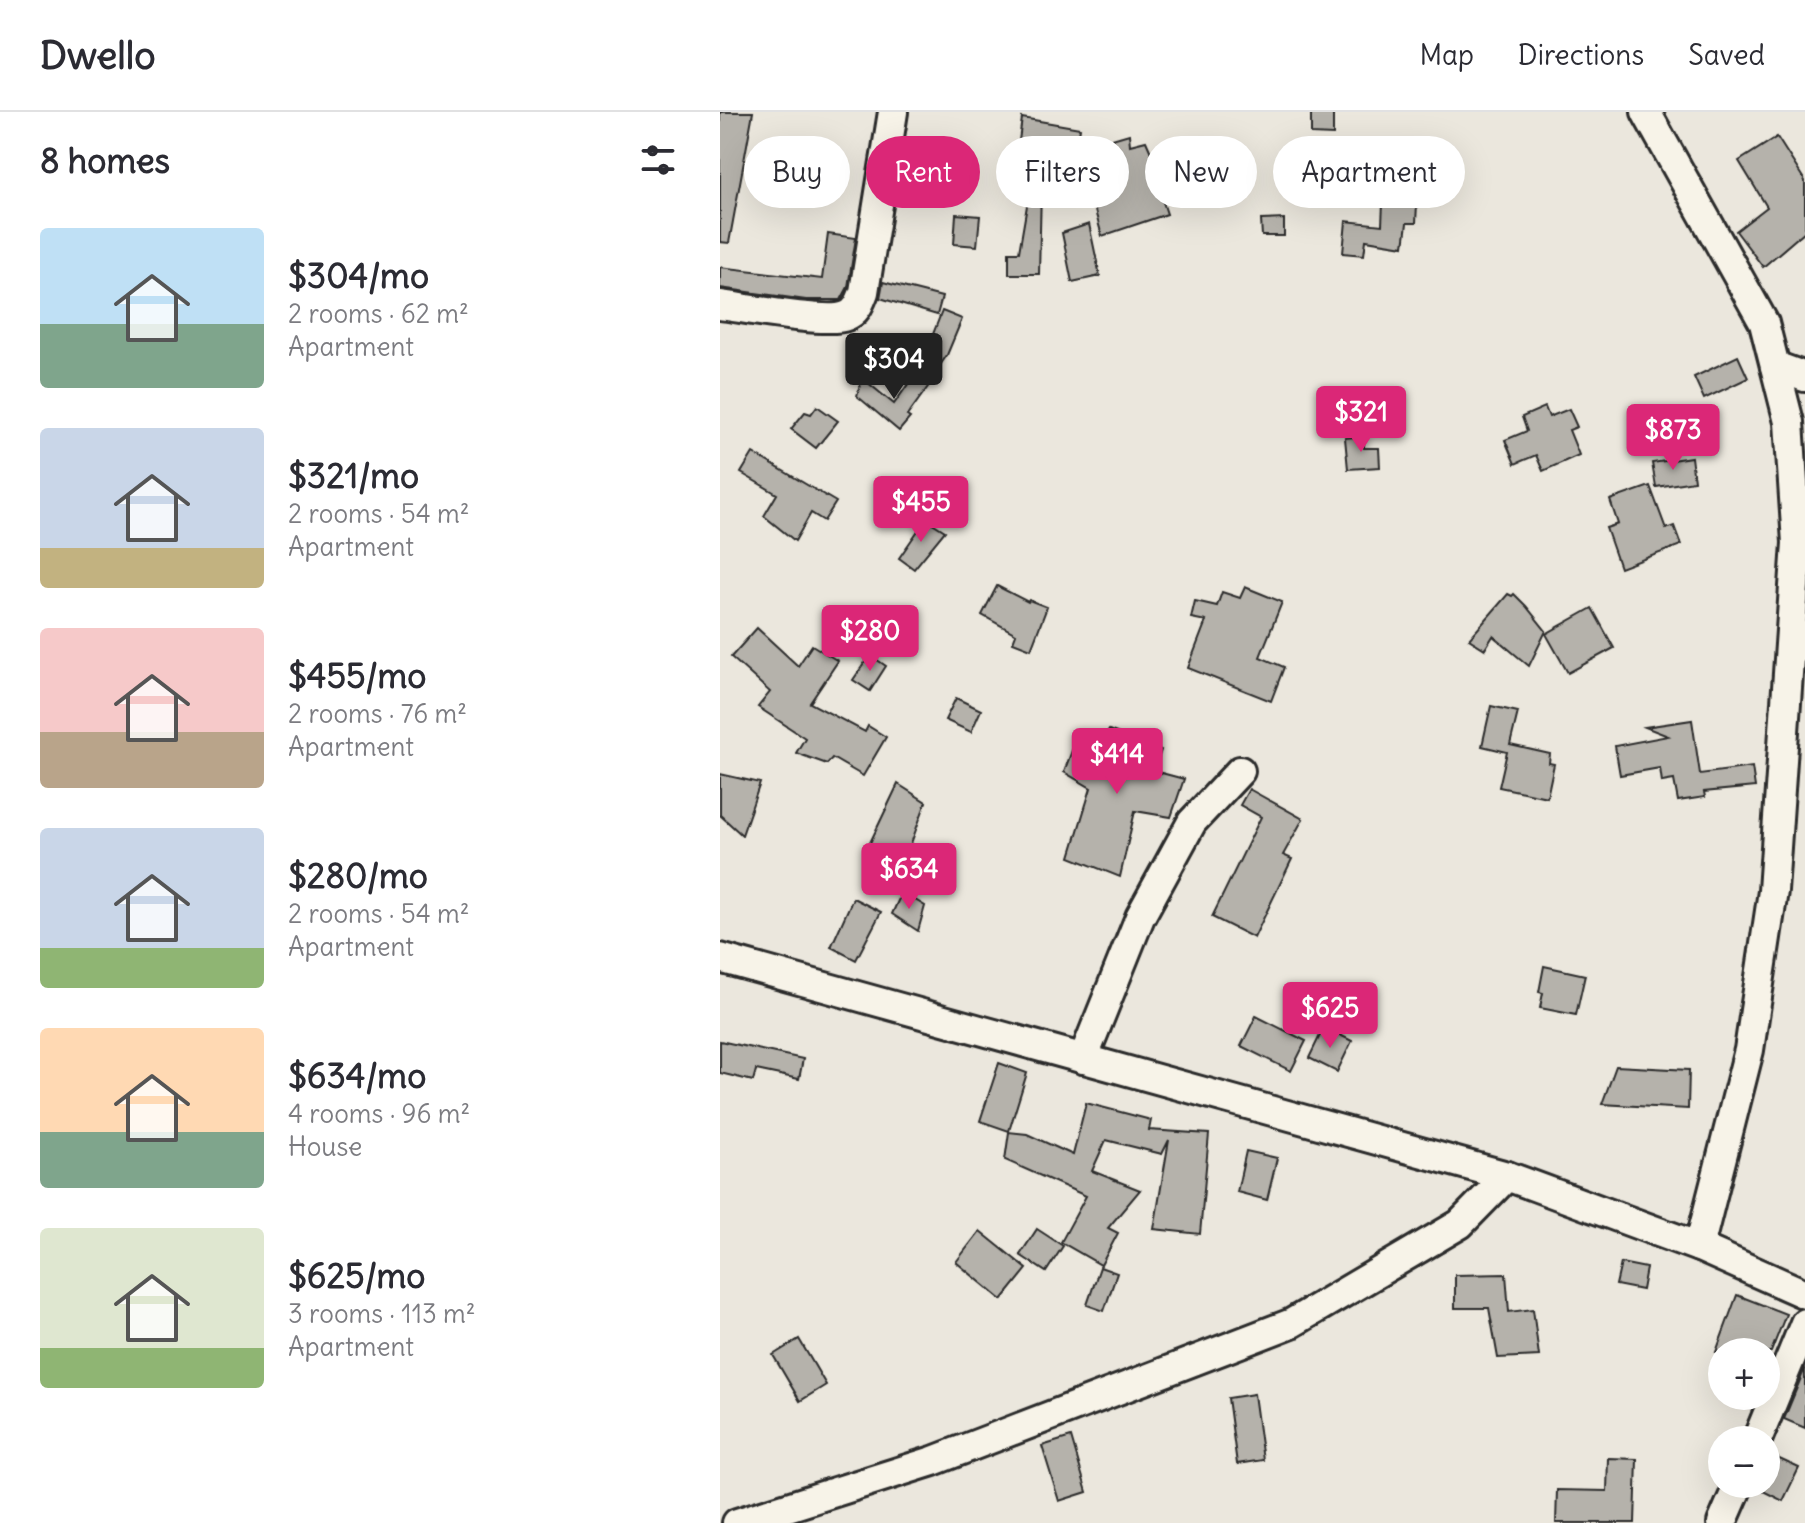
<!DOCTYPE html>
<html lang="en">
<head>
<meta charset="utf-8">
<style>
	:root { --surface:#fff; --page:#f2f2f3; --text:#2b2b33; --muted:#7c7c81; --line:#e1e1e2; --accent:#db2777 }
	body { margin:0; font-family:Delius,sans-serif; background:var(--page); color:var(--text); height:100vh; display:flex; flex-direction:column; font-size:30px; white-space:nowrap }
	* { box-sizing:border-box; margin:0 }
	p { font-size:26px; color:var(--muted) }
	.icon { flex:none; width:44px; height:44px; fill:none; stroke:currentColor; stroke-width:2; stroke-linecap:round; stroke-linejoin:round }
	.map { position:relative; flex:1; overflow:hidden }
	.details { display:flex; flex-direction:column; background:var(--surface); width:720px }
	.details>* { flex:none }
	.banner { position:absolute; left:24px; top:24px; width:760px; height:72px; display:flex; gap:16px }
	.fabs { position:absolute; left:988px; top:1226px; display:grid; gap:16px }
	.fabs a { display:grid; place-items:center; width:72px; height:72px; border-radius:50%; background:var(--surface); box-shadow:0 8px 32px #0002; font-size:40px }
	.price { position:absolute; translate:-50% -68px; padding:0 18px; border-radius:8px; background:var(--accent); color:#fff; font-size:26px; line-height:52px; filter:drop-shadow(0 2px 4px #0008) }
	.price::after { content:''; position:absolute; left:50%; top:48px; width:24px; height:18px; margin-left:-12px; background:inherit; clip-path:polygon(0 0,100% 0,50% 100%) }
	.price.active { background:#222; color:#fff }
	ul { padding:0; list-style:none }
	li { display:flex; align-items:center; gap:24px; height:200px; padding:0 40px }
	li span { display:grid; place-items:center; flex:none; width:224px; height:160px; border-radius:8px; color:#555 }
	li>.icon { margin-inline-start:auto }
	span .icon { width:96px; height:96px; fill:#fffc; stroke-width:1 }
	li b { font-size:34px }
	h2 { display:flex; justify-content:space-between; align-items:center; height:96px; padding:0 40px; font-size:34px }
	.chip { padding:0 28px; border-radius:36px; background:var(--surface); box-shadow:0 8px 32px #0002; font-size:28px; line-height:72px }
	.chip.active { background:var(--accent); color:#fff }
	header { display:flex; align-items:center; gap:48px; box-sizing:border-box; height:112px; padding:0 40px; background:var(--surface); border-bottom:2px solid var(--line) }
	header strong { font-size:38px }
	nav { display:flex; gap:44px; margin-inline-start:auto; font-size:28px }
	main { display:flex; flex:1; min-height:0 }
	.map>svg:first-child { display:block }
</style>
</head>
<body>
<header>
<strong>Dwello</strong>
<nav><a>Map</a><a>Directions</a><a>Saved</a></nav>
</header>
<main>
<section class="details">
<h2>8 homes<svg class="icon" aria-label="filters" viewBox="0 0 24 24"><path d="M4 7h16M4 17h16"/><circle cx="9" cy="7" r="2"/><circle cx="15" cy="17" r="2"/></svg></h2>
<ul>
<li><span style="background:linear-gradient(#bfe0f5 60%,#7fa58c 0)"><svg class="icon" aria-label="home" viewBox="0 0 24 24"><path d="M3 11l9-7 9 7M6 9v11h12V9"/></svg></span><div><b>$304/mo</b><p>2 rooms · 62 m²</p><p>Apartment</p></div></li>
<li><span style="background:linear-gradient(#c9d6e8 75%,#c2b280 0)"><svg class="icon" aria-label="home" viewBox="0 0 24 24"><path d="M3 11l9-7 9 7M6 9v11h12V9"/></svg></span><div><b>$321/mo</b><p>2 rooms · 54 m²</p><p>Apartment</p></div></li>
<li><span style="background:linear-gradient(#f6c9c9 65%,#b9a48a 0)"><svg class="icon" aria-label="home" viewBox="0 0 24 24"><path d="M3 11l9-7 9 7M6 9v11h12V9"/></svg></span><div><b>$455/mo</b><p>2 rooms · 76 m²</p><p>Apartment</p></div></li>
<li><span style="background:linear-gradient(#c9d6e8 75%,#8fb573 0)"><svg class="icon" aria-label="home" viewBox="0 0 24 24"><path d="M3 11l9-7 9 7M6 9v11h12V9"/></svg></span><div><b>$280/mo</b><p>2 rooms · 54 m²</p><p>Apartment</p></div></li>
<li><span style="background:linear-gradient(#ffd9b3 65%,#7fa58c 0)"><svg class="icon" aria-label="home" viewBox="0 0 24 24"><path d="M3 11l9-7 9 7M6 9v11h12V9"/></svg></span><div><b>$634/mo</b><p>4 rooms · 96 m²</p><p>House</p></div></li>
<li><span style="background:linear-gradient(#dfe7d0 75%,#8fb573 0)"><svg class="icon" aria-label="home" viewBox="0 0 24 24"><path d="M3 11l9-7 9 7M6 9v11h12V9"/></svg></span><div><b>$625/mo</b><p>3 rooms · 113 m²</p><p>Apartment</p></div></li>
</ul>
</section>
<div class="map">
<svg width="1085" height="1411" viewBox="0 0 1085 1411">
	<rect width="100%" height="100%" fill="#ebe7dd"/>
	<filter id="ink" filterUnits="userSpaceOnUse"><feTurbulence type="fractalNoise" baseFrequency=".0125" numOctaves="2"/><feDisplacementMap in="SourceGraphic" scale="16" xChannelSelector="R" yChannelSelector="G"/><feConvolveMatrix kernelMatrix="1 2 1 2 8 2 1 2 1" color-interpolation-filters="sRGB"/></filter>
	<g filter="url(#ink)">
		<!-- building -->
		<g fill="#b5b2ab" stroke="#2b2b2b" stroke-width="2">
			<path d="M 0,0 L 33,0 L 9,131 L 0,130 Z"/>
			<path d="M 591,0 L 613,1 L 613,23 L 591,22 Z"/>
			<path d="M 302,6 L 360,16 L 356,39 L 299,29 Z"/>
			<path d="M 409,22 L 410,33 L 426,29 L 444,70 L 437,72 L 447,102 L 382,124 L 358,37 Z"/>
			<path d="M 1057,25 L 1085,69 L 1085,119 L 1043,155 L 1016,119 L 1047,95 L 1019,49 Z"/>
			<path d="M 310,76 L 321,77 L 319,162 L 289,162 L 289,140 L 299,140 Z"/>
			<path d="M 663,91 L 697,92 L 696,111 L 687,111 L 684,134 L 646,128 L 644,143 L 623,141 L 626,109 L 662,113 Z"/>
			<path d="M 236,102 L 260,104 L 257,134 L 234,132 Z"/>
			<path d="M 564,107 L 564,124 L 542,124 L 541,108 Z"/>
			<path d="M 369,112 L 380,164 L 352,170 L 342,121 Z"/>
			<path d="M 108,122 L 136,126 L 128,175 L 121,188 L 86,188 L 0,176 L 0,155 L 102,167 Z"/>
			<path d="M 163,170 L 222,185 L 217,203 L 160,186 Z"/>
			<path d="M 222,199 L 242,207 L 227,243 L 212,265 L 194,253 L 208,235 Z"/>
			<path d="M 1018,244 L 1028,266 L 984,287 L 974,265 Z"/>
			<path d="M 196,261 L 210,272 L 187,304 L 190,306 L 179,319 L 137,284 L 142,266 L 174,292 Z"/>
			<path d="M 97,294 L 118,309 L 96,336 L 71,317 L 85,300 L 91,302 Z"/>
			<path d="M 825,295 L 829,305 L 849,297 L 857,315 L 849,318 L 859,343 L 823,359 L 816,343 L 795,352 L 785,328 L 807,319 L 802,305 Z"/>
			<path d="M 644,324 L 644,336 L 659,336 L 660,355 L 628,357 L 625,326 Z"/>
			<path d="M 33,341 L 116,390 L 104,409 L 91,401 L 75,429 L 44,404 L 57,382 L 21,361 Z"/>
			<path d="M 971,345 L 974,369 L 936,375 L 932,351 Z"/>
			<path d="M 930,374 L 946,417 L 954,414 L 961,433 L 900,456 L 886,416 L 898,412 L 890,388 Z"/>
			<path d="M 206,407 L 225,419 L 194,457 L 179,446 Z"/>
			<path d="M 277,474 L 308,490 L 309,488 L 327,495 L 311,537 L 293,530 L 296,522 L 262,503 Z"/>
			<path d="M 525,475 L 562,490 L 540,545 L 564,555 L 551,589 L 468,556 L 486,509 L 471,506 L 475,489 L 497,494 L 502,480 L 520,486 Z"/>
			<path d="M 788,482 L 792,484 L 794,482 L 806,494 L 826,519 L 809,554 L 773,524 L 765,537 L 749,527 Z"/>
			<path d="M 872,496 L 894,536 L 848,561 L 826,522 Z"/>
			<path d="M 37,516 L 78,554 L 92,533 L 118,549 L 90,591 L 145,620 L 148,614 L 166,625 L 143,664 L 112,646 L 107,652 L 76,641 L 85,626 L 38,595 L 50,580 L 11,545 Z"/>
			<path d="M 150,543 L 166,554 L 150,579 L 133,568 Z"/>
			<path d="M 236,586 L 261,598 L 251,620 L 225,608 Z"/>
			<path d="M 771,594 L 798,600 L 790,633 L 830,642 L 829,651 L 834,652 L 827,685 L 779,675 L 787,640 L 762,634 Z"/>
			<path d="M 972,608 L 980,662 L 1032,655 L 1035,675 L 984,680 L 985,685 L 958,689 L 954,668 L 942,670 L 940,656 L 900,663 L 895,634 L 948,624 L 925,615 Z"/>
			<path d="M 389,618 L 441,638 L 434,659 L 464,667 L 451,705 L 415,699 L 400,765 L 350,745 L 371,676 L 344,660 L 356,628 L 381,633 Z"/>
			<path d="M 0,662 L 40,671 L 22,723 L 0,703 Z"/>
			<path d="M 178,672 L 206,690 L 185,748 L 148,735 Z"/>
			<path d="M 529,677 L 583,707 L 563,743 L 572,747 L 534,826 L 492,805 L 541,705 L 520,693 Z"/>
			<path d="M 182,780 L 205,794 L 198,819 L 172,802 Z"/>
			<path d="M 133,786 L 161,800 L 136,848 L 111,835 Z"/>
			<path d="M 824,854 L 865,863 L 856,903 L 820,896 L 823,881 L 819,880 Z"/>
			<path d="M 536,904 L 586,929 L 571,959 L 521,934 Z"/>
			<path d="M 604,915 L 632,929 L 617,960 L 589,946 Z"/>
			<path d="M 0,929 L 83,947 L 79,967 L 36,958 L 33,969 L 0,961 Z"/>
			<path d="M 279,951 L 307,961 L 289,1019 L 260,1009 Z"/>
			<path d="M 896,954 L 969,958 L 968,997 L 882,992 Z"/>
			<path d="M 366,991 L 431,1008 L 429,1018 L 489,1022 L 480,1122 L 434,1117 L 449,1028 L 442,1042 L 386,1028 L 372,1059 L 420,1078 L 388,1116 L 398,1121 L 381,1153 L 341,1130 L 366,1084 L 285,1048 L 289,1020 L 307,1022 L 353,1043 Z"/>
			<path d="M 526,1039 L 557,1046 L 547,1088 L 517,1080 Z"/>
			<path d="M 317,1117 L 343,1134 L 326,1160 L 300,1143 Z"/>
			<path d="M 260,1119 L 307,1157 L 282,1188 L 236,1150 Z"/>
			<path d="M 901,1151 L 926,1156 L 922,1178 L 896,1173 Z"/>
			<path d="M 380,1155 L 397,1161 L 384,1199 L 367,1193 Z"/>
			<path d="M 786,1162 L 789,1200 L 813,1197 L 819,1244 L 778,1246 L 769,1196 L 735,1196 L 735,1163 Z"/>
			<path d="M 1017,1183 L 1066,1202 L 1051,1240 L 996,1240 Z"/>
			<path d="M 79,1227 L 106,1273 L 80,1289 L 53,1243 Z"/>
			<path d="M 1085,1256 L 1085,1316 L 1064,1307 Z"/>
			<path d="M 534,1282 L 543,1348 L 517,1352 L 508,1286 Z"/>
			<path d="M 351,1325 L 367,1380 L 339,1389 L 322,1334 Z"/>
			<path d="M 1055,1345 L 1079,1356 L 1063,1389 L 1039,1377 L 1042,1372 L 1046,1372 L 1046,1363 Z"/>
			<path d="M 888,1346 L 917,1347 L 915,1411 L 836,1411 L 837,1378 L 887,1379 Z"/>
		</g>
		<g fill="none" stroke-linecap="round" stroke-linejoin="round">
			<!-- minor casing -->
			<g stroke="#2b2b2b" stroke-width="34">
				<g id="minor">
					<path d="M 926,0 L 1044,211 L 1069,310 L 1077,431 L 1053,779 L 1029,938 L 979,1135"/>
					<path d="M 0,193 C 24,196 107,212 126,204 C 137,200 140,190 144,180 L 173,0"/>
					<path d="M 1055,254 L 1085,265"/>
					<path d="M 0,846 L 787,1064 L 979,1135 L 1085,1182"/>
					<path d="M 363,947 L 420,805 L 472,710 L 520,659"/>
					<path d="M 1037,1328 L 1085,1211"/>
					<path d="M 17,1411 L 213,1349 L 572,1211 L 740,1112 L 787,1064"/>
					<path d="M 1002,1411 L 1019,1372"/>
				</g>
			</g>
			<!-- minor -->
			<use href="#minor" stroke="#f7f3e8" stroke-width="28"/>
		</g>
	</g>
</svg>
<div class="fabs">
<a>+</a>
<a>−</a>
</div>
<b class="price active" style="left:174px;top:289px">$304</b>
<b class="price" style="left:641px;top:342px">$321</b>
<b class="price" style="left:953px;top:360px">$873</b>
<b class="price" style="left:201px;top:432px">$455</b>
<b class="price" style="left:150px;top:561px">$280</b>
<b class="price" style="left:397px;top:684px">$414</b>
<b class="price" style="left:189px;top:799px">$634</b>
<b class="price" style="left:610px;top:938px">$625</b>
<div class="banner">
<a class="chip">Buy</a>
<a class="chip active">Rent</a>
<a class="chip">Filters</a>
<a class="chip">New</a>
<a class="chip">Apartment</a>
</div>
</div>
</main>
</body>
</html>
